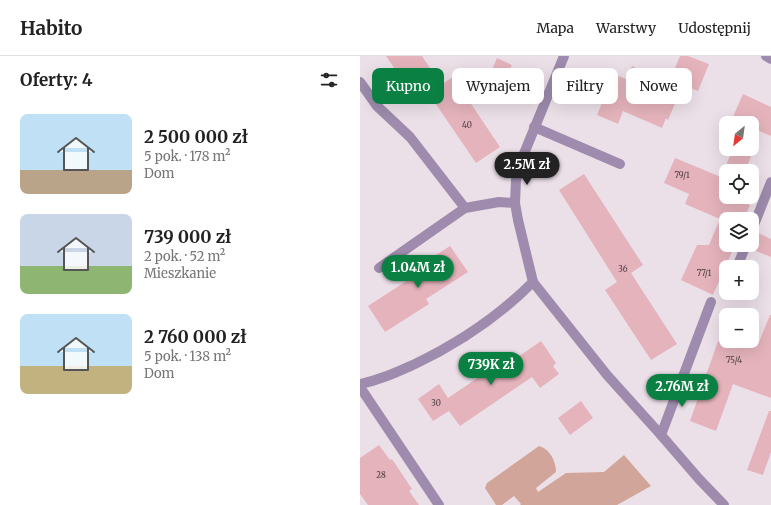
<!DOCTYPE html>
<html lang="pl">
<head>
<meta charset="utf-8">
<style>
	:root { --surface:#fff; --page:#f6f6f6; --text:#222; --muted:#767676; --line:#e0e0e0; --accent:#0b8043 }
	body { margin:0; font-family:Merriweather,serif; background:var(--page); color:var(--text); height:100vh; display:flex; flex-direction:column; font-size:15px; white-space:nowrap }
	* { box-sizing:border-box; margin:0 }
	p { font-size:13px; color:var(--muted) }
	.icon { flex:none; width:22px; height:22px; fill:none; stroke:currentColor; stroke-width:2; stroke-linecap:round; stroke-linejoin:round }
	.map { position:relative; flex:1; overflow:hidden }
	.panel { display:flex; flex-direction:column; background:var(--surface); width:360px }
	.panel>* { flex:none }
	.guide { position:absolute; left:12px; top:12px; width:339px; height:36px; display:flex; gap:8px }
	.needle { width:26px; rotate:209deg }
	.fabs { position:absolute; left:359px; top:60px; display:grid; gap:8px }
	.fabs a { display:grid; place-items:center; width:40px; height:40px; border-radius:8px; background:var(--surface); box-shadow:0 4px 16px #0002; font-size:20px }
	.price { position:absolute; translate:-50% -34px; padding:0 9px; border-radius:14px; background:var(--accent); color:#fff; font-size:13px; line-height:26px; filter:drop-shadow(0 1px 2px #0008) }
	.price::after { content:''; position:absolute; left:50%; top:24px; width:12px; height:9px; margin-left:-6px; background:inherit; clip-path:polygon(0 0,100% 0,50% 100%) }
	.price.active { background:#222; color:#fff }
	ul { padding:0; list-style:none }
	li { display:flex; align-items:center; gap:12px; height:100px; padding:0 20px }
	li span { display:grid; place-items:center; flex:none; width:112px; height:80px; border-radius:8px; color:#555 }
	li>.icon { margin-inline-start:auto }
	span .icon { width:48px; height:48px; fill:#fffc; stroke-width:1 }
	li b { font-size:17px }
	h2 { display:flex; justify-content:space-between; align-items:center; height:48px; padding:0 20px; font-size:17px }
	.pill { padding:0 14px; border-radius:8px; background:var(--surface); box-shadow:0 4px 16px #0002; font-size:14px; line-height:36px }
	.pill.active { background:var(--accent); color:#fff }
	header { display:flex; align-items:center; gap:24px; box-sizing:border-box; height:56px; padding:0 20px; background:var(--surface); border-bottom:1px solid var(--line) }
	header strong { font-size:19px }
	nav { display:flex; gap:22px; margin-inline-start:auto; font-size:14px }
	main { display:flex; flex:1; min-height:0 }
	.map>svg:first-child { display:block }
</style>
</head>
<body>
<header>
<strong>Habito</strong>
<nav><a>Mapa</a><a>Warstwy</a><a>Udostępnij</a></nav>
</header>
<main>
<section class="panel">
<h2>Oferty: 4<svg class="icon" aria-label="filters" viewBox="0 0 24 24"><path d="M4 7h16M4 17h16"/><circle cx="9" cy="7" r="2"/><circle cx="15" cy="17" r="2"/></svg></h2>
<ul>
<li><span style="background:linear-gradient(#bfe0f5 70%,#b9a48a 0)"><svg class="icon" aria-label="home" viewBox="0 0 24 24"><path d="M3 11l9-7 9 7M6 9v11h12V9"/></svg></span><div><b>2 500 000 zł</b><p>5 pok. · 178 m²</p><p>Dom</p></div></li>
<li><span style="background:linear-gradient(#c9d6e8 65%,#8fb573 0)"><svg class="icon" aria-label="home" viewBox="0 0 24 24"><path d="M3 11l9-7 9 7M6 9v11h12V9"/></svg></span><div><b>739 000 zł</b><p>2 pok. · 52 m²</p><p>Mieszkanie</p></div></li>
<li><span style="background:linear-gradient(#bfe0f5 65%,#c2b280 0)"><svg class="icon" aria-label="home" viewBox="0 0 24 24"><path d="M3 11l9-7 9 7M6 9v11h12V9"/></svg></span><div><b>2 760 000 zł</b><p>5 pok. · 138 m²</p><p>Dom</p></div></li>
</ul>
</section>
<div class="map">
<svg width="411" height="449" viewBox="0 0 411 449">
	<rect width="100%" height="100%" fill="#ece0e8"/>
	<!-- green -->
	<path fill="#d2a59a" d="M 179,390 C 190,393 196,405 196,416 L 176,432 L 178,436 L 206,417 L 244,416 L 264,399 L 291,430 L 257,449 L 160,449 L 161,448 L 154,440 L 142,449 L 136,449 L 125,432 L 127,427 Z"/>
	<!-- building -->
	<g fill="#e5b3bc">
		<path d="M 26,0 L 62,0 L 81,29 L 93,21 L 140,91 L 116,107 L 69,38 L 57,46 Z"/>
		<path d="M 320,0 L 328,0 L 349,8 L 338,35 L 310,24 Z"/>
		<path d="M 137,2 L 152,9 L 145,24 L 130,18 Z"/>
		<path d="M 272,10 L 322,31 L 308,64 L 306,62 L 302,72 L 263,55 L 258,68 L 237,59 L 254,18 L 266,23 Z"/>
		<path d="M 383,38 L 411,51 L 411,80 L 392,72 L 392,67 L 382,67 L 372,63 Z"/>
		<path d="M 373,93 L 394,93 L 385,115 L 366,115 L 366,141 L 374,141 L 373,142 L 390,149 L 384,163 L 366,163 L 366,189 L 379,189 L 377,193 L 374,191 L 353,239 L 321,224 L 337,189 L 349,189 L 360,163 L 325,148 L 329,138 L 304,127 L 315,102 L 361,121 Z"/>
		<path d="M 224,118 L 283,209 L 271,217 L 317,288 L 291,304 L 245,234 L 257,226 L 199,134 Z"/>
		<path d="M 398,177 L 411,183 L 411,201 L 391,193 L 392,180 Z"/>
		<path d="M 90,190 L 108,216 L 66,243 L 69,248 L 25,276 L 8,250 L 51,222 L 48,217 Z"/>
		<path d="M 410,259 L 411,259 L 411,342 L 373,328 L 356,375 L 330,365 L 358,285 L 381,285 L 397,291 Z"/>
		<path d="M 181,285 L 196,307 L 193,310 L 199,318 L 180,332 L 172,321 L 100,370 L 89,355 L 73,365 L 58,343 L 79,328 L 88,342 L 122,319 L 120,316 L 133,307 L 138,315 Z"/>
		<path d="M 221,345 L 233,362 L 210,379 L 198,362 Z"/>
		<path d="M 409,355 L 411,355 L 411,396 L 403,419 L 387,414 Z"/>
		<path d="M 19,389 L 30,404 L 32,403 L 52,433 L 49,435 L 59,449 L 8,449 L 0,438 L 0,402 Z"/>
	</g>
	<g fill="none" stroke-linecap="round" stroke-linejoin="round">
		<!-- minor -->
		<g stroke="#9e8bad" stroke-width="10">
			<path d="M 406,0 L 411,3"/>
			<path d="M 0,26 L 17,50 L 50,81 L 105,152 L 139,146 L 155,147"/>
			<path d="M 174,71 L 260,108"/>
			<path d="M 392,174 L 411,126"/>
			<path d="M 377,211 L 386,189"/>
			<path d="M 19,212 L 105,152"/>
			<path d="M 173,226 L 247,319 L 301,379"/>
			<path d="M 366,238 L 367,237"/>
			<path d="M 351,246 L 301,379 L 339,423 L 364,449"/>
			<path d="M 0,328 C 20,324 37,316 55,308 C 99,287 138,261 173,226 L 158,164 L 155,147 L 156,124 L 161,105 L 204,0"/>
			<path d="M 0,331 L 79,449"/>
		</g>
	</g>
	<g text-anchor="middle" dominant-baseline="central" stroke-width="3" stroke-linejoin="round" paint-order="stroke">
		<!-- number labels -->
		<g font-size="8" fill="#4c3c41">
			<text x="107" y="69">40</text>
			<text x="322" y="119">79/1</text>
			<text x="263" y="213">36</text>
			<text x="344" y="217">77/1</text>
			<text x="374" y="304">75/4</text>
			<text x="76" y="347">30</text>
			<text x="21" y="419">28</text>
		</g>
	</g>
</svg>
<div class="fabs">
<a><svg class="needle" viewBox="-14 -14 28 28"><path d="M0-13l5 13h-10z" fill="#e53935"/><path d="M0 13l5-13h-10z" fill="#767676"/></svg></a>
<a><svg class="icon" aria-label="locate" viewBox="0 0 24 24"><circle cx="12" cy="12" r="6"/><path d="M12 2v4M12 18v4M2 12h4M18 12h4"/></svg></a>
<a><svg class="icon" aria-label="layers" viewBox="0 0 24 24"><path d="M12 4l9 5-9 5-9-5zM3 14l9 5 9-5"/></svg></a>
<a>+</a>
<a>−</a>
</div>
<b class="price active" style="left:167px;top:130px">2.5M zł</b>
<b class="price" style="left:58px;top:233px">1.04M zł</b>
<b class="price" style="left:131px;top:330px">739K zł</b>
<b class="price" style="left:322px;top:352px">2.76M zł</b>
<div class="guide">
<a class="pill active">Kupno</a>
<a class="pill">Wynajem</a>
<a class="pill">Filtry</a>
<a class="pill">Nowe</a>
</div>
</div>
</main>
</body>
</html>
